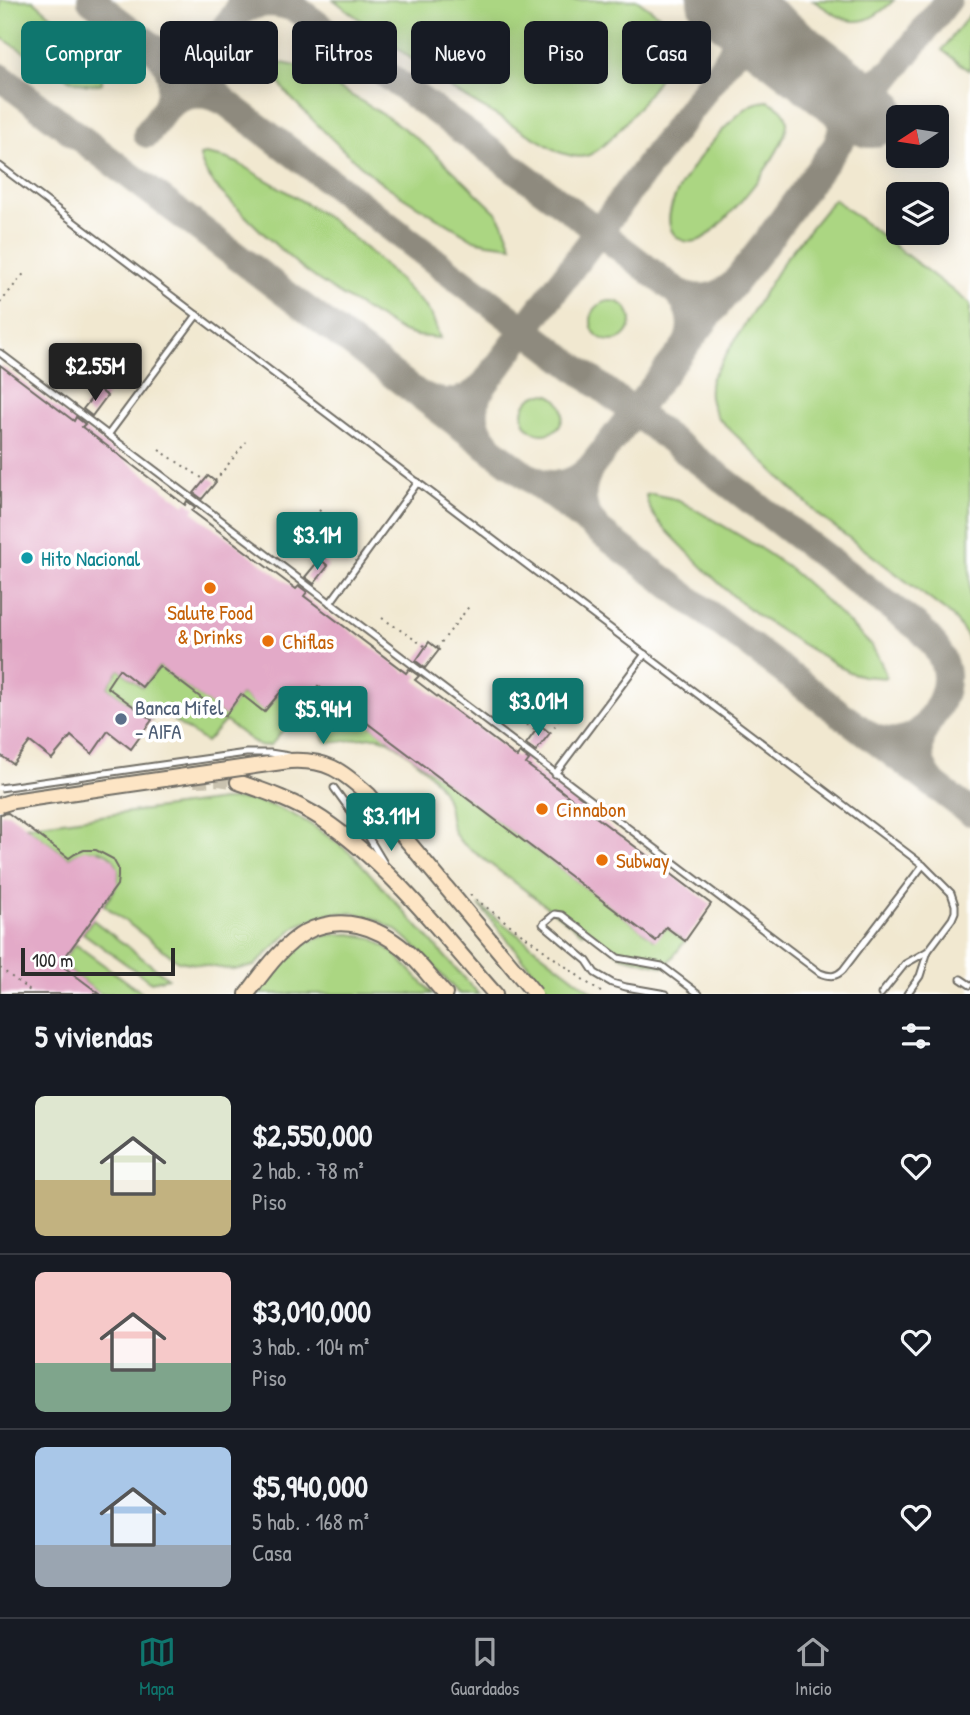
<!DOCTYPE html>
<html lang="es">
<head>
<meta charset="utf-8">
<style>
	:root { --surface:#171b24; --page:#242831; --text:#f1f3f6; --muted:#9ea1a6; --line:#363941; --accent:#0f766e }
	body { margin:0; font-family:"Patrick Hand",sans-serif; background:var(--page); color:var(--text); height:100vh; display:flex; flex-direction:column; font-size:26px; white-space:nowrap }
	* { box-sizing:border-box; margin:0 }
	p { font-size:23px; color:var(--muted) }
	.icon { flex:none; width:38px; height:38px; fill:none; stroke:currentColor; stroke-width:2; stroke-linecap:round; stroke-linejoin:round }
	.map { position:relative; height:994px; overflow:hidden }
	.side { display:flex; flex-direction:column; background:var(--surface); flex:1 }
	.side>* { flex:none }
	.guide { position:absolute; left:21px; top:21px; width:929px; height:63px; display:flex; gap:14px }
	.needle { width:46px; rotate:258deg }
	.buttons { position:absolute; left:886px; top:105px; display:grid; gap:14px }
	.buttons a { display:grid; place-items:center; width:63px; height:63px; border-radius:10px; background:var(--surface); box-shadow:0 4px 18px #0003; font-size:35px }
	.scale { position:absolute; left:21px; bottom:18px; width:154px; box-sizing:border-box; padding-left:7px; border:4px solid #2b2b2b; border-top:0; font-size:19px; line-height:24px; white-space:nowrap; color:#2b2b2b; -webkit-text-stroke:5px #fff; paint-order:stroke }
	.price { position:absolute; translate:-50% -60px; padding:0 16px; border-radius:7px; background:var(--accent); color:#fff; font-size:23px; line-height:46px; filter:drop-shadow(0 2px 4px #0008) }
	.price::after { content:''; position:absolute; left:50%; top:42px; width:21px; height:16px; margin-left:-10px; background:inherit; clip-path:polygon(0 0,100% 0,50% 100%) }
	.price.current { background:#222; color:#fff }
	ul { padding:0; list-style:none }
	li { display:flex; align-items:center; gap:21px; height:175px; padding:0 35px }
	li+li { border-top:2px solid var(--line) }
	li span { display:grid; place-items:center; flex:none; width:196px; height:140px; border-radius:10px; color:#555 }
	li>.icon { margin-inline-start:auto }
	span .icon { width:84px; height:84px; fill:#fffc; stroke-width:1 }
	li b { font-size:30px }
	h2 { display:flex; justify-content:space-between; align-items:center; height:84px; padding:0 35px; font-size:30px }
	.pill { padding:0 24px; border-radius:10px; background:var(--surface); box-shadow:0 4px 18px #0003; font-size:24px; line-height:63px }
	.pill.current { background:var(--accent); color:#fff }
	.tab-bar { display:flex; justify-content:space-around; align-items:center; height:98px; border-top:2px solid var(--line); background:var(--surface); font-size:19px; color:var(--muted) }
	.tab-bar a { display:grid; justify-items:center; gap:4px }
	.tab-bar .current { color:var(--accent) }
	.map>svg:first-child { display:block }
</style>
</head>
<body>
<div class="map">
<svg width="970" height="994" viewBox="0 0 970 994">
	<rect width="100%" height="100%" fill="#fff"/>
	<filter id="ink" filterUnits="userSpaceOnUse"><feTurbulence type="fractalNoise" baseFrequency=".0143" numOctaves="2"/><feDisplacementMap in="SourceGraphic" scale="14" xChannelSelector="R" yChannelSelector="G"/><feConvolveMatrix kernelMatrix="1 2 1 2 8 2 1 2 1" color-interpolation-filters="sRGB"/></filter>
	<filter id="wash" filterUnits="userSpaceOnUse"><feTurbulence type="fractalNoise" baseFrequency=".00686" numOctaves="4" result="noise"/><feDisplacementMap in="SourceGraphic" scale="28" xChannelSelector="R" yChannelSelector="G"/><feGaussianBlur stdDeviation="1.57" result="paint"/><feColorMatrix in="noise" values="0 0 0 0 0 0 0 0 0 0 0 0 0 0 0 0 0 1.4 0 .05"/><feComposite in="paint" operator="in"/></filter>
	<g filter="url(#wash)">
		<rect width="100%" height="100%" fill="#f1e8d0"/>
		<!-- green -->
		<g fill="#abd682" stroke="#6b8056" stroke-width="2">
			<path d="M 0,0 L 33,0 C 53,18 104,56 102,83 C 91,87 77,83 67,78 L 0,37 Z"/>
			<path d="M 334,0 L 638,0 C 651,10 672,21 675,38 C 679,62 609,151 586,156 C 576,158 568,155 559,152 L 451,89 Z"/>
			<path d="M 813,0 L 894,0 C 861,32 847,24 813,0 Z"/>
			<path d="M 970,14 L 970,71 L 942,50 Z"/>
			<path d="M 277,62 L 296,66 L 309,71 C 343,91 380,110 411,134 C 442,157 468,186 496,212 L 503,223 L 512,246 L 488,243 L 474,240 C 442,220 408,202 377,179 C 346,155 318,125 290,97 C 282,87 272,75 271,62 Z"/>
			<path d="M 768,101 C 778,106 788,112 787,124 C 786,151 725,226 702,239 C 694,243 684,243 677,237 C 645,212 722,127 744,110 C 752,103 759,102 768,101 Z"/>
			<path d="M 206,154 L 225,158 L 238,163 C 272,184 308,202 340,227 C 370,250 397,278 424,305 L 432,316 L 440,338 L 417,336 L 403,332 C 370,312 336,294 306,271 C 275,247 247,217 219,190 C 211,180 201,168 200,155 Z"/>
			<path d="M 834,199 L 970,304 L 970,645 L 967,636 L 952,616 L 820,516 L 718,418 C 710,404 708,395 711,379 L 785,259 Z"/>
			<circle cx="611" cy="321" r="20"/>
			<circle cx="543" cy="414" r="20"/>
			<path d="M 652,494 L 671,498 L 684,503 C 718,523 754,542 786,566 C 816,589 843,618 870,644 C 877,654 884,666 886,678 L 863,676 L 849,672 C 816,652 782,634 752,611 C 720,587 693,557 665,529 C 656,519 647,508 646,495 Z"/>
			<path d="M 159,666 L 225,715 L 241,694 L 264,711 L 283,689 L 303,705 L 271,745 L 259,746 L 225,721 L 206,742 L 159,711 L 152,720 L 107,687 L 119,669 L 142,687 Z"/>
			<path d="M 343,704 L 655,940 L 666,927 L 685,941 L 665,967 L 622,956 L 586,929 L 582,933 L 461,842 C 446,825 453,815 445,796 C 437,777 396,738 376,737 C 359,736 344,744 327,742 L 323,736 L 325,728 Z"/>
			<path d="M 222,800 C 231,800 240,799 249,800 C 290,806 323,832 354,856 L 479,994 L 459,994 L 418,949 L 398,931 L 376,919 L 355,913 L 334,913 L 313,919 L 296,926 L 254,966 L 233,970 L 178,961 L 104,905 C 110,896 118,887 118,876 C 119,848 87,844 69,858 L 25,826 Z"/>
			<path d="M 479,905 L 591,991 L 597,994 L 552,994 Z"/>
			<path d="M 93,920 L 168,978 L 151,982 L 83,933 Z"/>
			<path d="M 351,934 L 372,938 L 393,952 L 433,994 L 258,994 C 277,969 296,940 329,935 C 336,934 344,934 351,934 Z"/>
			<path d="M 75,944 L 144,994 L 100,994 L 60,964 Z"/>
		</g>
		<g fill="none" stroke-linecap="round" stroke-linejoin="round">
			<!-- taxiway -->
			<g stroke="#8e8a7e" stroke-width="28">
				<path d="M 91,0 L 920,629 C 953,661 954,688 927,724"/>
				<path d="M 241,0 L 238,10 L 233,18 C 251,0 273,0 296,9"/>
				<path d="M 284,0 L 564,205 L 675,290"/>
				<path d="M 721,0 C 738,16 740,39 728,59 C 745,41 768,38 789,51"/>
				<path d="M 217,39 C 204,61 206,84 225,102 C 204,90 180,92 164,111 C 175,89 174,66 154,49 C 177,62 199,58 217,39 Z"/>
				<path d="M 207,53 L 233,18"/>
				<path d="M 0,77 L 970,812"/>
				<path d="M 147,134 L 174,97"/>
				<path d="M 838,141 C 847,118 846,99 828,81 C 850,93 869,89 888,74"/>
				<path d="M 685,347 C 696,327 691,306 675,290 C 694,301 714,300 731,286"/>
				<path d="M 483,386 L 728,59"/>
				<path d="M 424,396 C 445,407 466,403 483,386 C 471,405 472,426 487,443"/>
				<path d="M 591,467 L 764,245 L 864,108 L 948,0"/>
				<path d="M 532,478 C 552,490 575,484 591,467 C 579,487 579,510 596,527"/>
				<path d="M 869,735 C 889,746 913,742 927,724 C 916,744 917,764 932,782"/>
			</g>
			<!-- runway -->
			<path stroke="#8e8a7e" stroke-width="70" d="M 722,0 L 870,113"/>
		</g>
		<g id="blocks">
			<!-- building -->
			<g fill="#e3aac8">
				<path d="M 0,365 L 74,421 L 76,417 L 85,424 L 82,427 L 185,505 L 187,501 L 195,507 L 192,511 L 296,589 L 299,586 L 307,592 L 304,596 L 406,673 L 409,669 L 419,676 L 415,680 L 517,757 L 520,753 L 529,760 L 526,764 L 711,904 L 685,941 L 666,927 L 656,941 L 318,686 L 303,705 L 283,689 L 264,712 L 241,694 L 225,716 L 159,666 L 142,687 L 119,669 L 107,687 L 152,720 L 131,749 L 108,731 L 92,754 L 71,736 L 52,759 L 30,742 L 13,764 L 0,755 Z"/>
				<path d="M 99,389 L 107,396 L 92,416 L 83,409 Z"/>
				<path d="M 208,476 L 216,482 L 202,499 L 194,493 Z"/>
				<path d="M 320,559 L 328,566 L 314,584 L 305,577 Z"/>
				<path d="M 429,642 L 439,650 L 425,668 L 416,661 Z"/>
				<path d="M 540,725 L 550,733 L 536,751 L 526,744 Z"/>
				<path d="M 8,813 L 69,858 L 75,854 L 84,850 L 96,850 L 113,859 L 118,868 L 118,877 L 117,885 L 60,964 L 100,994 L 0,994 L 0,814 Z"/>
			</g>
		</g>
	</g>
	<g filter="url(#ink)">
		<use href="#blocks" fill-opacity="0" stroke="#706d65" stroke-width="2"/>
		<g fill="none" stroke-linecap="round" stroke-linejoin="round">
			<!-- secondary-tunnel -->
			<path stroke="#c9c2af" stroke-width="14" stroke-dasharray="14 7" stroke-linecap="butt" d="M 194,780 L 219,779 L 238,782"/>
			<!-- lane casing -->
			<g stroke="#706d65" stroke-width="9">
				<g id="lane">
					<path d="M 0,166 L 923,865 L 951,893 L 955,905 L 955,912 L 952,919 L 928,951 L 920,976 L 907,994"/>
					<path d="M 0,353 L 820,973 C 830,977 836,977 843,970 L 923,865"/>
					<path d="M 108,435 L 197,315"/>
					<path d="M 330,603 L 418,482"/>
					<path d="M 555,774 L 645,654"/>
					<path d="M 334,788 L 363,828 L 384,863"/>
					<path d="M 961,979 L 970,985"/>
					<path d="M 666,994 L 626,987 L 612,983 L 595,973 L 587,961 L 543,924 L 555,914 L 562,915 L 618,958 L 662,966 L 699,994"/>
					<path d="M 881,994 L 905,964 L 928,951"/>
				</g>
			</g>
			<!-- secondary casing -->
			<g stroke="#706d65" stroke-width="18">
				<g id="secondary">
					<path d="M 238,782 C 267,792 296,802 322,819 C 390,865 441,933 495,994"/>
					<path d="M 247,994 C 263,973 282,945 306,932 C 341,914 377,926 405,950 C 420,963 432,980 445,994"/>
				</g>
			</g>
			<!-- path -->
			<g stroke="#706d65" stroke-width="2" stroke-dasharray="2 5" stroke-linecap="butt">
				<path d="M 0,303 L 26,271"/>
				<path d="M 52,361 L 94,395"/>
				<path d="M 105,395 L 140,356"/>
				<path d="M 159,450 L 205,480"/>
				<path d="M 215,481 L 246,442"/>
				<path d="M 319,510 L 324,515 L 326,564"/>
				<path d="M 288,519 L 316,564"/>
				<path d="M 382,618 L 426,647"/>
				<path d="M 437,648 L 471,604"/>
				<path d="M 497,706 L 536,730"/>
				<path d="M 550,733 L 580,689"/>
				<path d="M 410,825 L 414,820"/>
				<path d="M 470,895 L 593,987 L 604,994"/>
				<path d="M 0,968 L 34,994"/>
			</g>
			<!-- lane -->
			<use href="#lane" stroke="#fff" stroke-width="5"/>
			<!-- secondary -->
			<use href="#secondary" stroke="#fde5c5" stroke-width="14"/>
			<!-- lane-bridge casing -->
			<g stroke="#706d65" stroke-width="9" stroke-linecap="butt">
				<path id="lane-bridge" d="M 0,788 L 246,753 L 270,753 L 289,756"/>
			</g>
			<!-- secondary-bridge casing -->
			<g stroke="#706d65" stroke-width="18" stroke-linecap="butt">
				<path id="secondary-bridge" d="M 0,805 L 13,801 L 289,761 C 327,759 341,770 369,795 L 535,994"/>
			</g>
			<!-- lane-bridge -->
			<use href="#lane-bridge" stroke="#fff" stroke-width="5"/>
			<!-- secondary-bridge -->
			<use href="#secondary-bridge" stroke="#fde5c5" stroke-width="14"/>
		</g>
	</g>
	<!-- markers -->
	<circle fill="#0f9aa8" stroke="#fff" stroke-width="2.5" cx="27" cy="558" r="7"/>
	<g fill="#e8710a" stroke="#fff" stroke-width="2.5">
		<circle cx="210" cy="588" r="7"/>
		<circle cx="268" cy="641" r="7"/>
		<circle cx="542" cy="809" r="7"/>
		<circle cx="602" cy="860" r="7"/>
	</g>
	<circle fill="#5c6f8a" stroke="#fff" stroke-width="2.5" cx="121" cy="719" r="7"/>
	<g text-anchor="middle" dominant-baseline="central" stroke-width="7" stroke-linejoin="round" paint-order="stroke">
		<!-- culture labels -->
		<g font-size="21" fill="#0d838f" stroke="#fff" text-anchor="start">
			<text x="41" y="558">Hito Nacional</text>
		</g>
		<!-- food labels -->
		<g font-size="21" fill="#c56008" stroke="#fff" text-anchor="start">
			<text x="210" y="612" text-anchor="middle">Salute Food<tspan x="210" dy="24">&amp; Drinks</tspan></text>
			<text x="282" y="641">Chiflas</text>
			<text x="556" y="809">Cinnabon</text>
			<text x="616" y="860">Subway</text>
		</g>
		<!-- service labels -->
		<g font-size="21" fill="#4e5e75" stroke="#fff" text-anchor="start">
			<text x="135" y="707">Banca Mifel<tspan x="135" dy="24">- AIFA</tspan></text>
		</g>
	</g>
</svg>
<div class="buttons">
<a><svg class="needle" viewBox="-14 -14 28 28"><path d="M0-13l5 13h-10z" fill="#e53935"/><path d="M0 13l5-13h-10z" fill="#9ea1a6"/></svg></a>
<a><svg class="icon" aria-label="layers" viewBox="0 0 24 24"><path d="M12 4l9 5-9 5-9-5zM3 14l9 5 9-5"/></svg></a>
</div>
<div class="scale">100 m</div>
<b class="price current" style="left:95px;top:403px">$2.55M</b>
<b class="price" style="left:317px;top:572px">$3.1M</b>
<b class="price" style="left:538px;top:738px">$3.01M</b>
<b class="price" style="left:323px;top:746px">$5.94M</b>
<b class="price" style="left:391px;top:853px">$3.11M</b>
<div class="guide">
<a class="pill current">Comprar</a>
<a class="pill">Alquilar</a>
<a class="pill">Filtros</a>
<a class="pill">Nuevo</a>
<a class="pill">Piso</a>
<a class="pill">Casa</a>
</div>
</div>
<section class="side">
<h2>5 viviendas<svg class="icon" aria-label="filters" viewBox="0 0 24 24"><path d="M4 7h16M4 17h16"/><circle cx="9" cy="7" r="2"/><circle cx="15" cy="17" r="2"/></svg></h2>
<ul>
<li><span style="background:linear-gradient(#dfe7d0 60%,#c2b280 0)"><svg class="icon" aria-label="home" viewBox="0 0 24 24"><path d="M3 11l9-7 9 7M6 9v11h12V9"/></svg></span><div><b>$2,550,000</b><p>2 hab. · 78 m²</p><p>Piso</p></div><svg class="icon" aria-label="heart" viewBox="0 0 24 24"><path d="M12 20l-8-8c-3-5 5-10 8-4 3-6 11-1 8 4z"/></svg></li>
<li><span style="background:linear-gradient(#f6c9c9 65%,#7fa58c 0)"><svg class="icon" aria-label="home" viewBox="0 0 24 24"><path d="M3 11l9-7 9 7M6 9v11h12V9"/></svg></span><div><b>$3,010,000</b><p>3 hab. · 104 m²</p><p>Piso</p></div><svg class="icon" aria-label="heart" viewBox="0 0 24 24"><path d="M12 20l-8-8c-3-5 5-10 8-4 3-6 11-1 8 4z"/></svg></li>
<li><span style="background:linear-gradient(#a9c7e8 70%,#9aa5b1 0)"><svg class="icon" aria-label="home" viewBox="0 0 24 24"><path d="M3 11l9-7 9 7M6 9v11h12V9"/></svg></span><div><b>$5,940,000</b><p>5 hab. · 168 m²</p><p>Casa</p></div><svg class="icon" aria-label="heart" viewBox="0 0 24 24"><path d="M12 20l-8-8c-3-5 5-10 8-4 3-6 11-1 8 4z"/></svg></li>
</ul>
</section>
<nav class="tab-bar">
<a class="current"><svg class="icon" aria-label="map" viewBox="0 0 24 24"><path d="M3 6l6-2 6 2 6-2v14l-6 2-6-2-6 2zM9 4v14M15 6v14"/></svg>Mapa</a>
<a><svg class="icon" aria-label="saved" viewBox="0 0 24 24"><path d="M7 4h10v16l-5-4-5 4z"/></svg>Guardados</a>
<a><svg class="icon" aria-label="home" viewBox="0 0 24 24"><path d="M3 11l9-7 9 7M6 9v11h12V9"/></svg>Inicio</a>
</nav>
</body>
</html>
